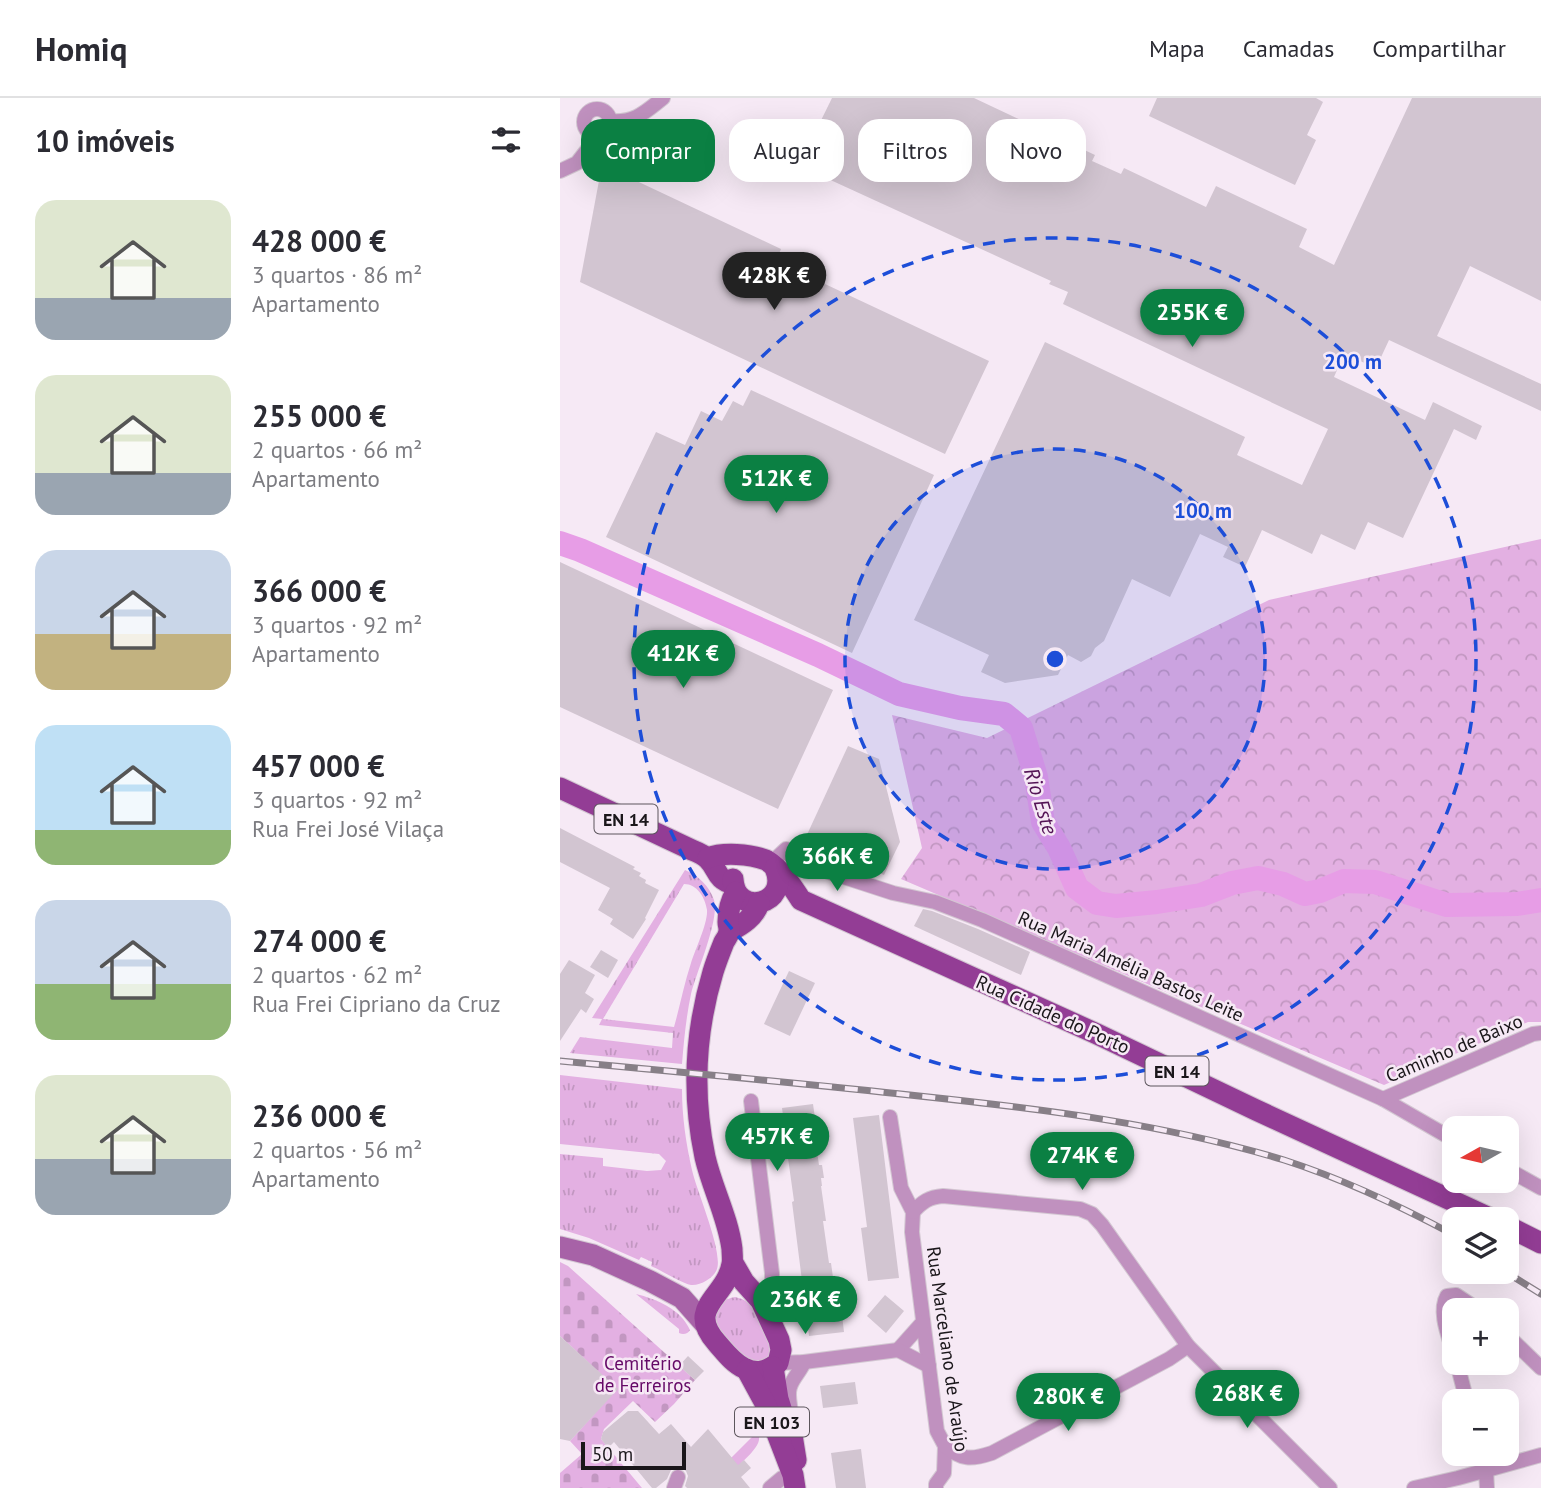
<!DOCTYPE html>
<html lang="pt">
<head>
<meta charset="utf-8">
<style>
	:root { --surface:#fff; --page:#f7f7f7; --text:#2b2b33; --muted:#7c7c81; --line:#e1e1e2; --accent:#0b8043 }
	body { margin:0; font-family:"PT Sans",sans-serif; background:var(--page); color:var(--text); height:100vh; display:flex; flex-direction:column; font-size:26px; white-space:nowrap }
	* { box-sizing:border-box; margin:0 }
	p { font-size:23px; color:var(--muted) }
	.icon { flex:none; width:38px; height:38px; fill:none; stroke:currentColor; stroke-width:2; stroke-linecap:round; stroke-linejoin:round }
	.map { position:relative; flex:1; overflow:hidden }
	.details { display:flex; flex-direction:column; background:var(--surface); width:560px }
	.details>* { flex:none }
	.guide { position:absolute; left:21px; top:21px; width:665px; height:63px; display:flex; gap:14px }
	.needle { width:46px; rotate:262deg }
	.buttons { position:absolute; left:882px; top:1018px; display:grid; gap:14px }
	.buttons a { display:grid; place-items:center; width:77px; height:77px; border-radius:14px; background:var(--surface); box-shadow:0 7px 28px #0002; font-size:35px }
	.scale { position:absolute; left:21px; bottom:18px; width:105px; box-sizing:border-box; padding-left:7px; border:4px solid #1a161a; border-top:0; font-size:19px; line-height:24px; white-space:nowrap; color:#1a161a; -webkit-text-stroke:5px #f6e9f5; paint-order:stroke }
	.price { position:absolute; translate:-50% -60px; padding:0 16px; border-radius:24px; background:var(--accent); color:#fff; font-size:23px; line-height:46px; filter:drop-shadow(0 2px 4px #0008) }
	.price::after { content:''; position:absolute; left:50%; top:42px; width:21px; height:16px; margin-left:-10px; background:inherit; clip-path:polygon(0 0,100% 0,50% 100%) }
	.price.active { background:#222; color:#fff }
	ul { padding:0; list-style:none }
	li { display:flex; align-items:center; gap:21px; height:175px; padding:0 35px }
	li span { display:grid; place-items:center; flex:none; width:196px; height:140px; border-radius:21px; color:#555 }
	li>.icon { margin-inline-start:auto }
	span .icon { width:84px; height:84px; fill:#fffc; stroke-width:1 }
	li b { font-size:30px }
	h2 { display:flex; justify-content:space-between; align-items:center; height:84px; padding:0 35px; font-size:30px }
	.tag { padding:0 24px; border-radius:21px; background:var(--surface); box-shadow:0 7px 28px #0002; font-size:24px; line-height:63px }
	.tag.active { background:var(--accent); color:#fff }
	header { display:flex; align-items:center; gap:42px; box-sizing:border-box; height:98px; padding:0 35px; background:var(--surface); border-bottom:2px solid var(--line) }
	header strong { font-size:33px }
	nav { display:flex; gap:38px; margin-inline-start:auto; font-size:24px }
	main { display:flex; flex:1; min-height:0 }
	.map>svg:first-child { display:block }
</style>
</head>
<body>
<header>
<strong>Homiq</strong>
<nav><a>Mapa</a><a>Camadas</a><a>Compartilhar</a></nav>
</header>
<main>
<section class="details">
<h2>10 imóveis<svg class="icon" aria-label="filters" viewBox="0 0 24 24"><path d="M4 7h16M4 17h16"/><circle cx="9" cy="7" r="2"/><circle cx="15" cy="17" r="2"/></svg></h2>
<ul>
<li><span style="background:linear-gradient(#dfe7d0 70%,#9aa5b1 0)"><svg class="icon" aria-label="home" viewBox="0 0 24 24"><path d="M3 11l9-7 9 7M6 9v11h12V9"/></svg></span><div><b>428 000 €</b><p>3 quartos · 86 m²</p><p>Apartamento</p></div></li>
<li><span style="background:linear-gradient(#dfe7d0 70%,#9aa5b1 0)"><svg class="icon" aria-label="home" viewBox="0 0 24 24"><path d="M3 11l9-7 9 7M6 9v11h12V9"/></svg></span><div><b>255 000 €</b><p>2 quartos · 66 m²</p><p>Apartamento</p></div></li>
<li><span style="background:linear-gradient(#c9d6e8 60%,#c2b280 0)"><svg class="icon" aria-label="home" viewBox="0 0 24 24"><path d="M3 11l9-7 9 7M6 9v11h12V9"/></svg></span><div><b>366 000 €</b><p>3 quartos · 92 m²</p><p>Apartamento</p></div></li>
<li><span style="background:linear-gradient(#bfe0f5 75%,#8fb573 0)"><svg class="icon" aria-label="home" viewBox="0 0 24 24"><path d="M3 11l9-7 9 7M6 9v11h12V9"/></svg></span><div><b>457 000 €</b><p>3 quartos · 92 m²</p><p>Rua Frei José Vilaça</p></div></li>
<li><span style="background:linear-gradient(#c9d6e8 60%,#8fb573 0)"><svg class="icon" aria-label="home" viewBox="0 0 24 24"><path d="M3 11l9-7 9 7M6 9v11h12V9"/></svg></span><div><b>274 000 €</b><p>2 quartos · 62 m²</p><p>Rua Frei Cipriano da Cruz</p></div></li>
<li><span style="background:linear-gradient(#dfe7d0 60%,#9aa5b1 0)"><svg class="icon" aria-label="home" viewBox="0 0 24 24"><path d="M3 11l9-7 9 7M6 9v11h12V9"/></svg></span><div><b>236 000 €</b><p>2 quartos · 56 m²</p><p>Apartamento</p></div></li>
</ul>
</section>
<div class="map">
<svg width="981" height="1390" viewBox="0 0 981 1390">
	<defs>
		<pattern id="grass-tufts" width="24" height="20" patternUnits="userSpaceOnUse" patternTransform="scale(1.75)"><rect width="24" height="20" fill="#e3b0e2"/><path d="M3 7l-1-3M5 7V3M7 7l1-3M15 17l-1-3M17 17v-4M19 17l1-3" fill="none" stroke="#c297c1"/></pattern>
		<pattern id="forest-crowns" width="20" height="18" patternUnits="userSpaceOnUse" patternTransform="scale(1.75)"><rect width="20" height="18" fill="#e3b0e2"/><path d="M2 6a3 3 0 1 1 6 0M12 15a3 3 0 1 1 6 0" fill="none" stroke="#c297c1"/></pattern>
		<pattern id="cemetery-stones" width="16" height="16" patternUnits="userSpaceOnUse" patternTransform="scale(1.75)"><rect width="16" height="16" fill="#e3b0e2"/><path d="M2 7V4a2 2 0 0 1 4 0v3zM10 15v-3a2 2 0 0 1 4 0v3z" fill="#c297c1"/></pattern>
	</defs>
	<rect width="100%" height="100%" fill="#f6e9f5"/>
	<!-- grass -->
	<g fill="url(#grass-tufts)" fill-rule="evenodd">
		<path d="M 125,772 C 138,777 150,789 154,802 C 160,821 136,875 131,896 C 126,920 124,942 122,966 L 10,955 L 20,939 L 112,950 L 113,935 L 39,927 L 42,921 L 32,920 ZM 124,786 C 137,786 145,799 147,812 C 148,825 135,852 131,865 C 124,886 120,908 114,929 L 43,921 Z"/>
		<path d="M 0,977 L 122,991 C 122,1019 126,1045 132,1072 C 137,1094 163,1153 157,1171 C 154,1180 140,1188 131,1187 C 121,1185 101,1172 91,1168 L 92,1164 L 81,1159 L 79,1162 L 29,1140 L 0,1131 L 0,1056 L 43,1060 L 43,1068 L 87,1073 L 101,1072 L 106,1063 L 99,1056 L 0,1046 Z"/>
		<path d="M 76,1196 C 96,1201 121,1211 130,1232 C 128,1236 123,1237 119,1235 L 119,1231 Z"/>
		<path d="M 175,1199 L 182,1201 L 189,1205 C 194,1213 198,1221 203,1229 C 213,1250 219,1266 188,1264 L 154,1227 C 156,1210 156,1203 175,1199 Z"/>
		<path d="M 186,1311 C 192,1320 201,1330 199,1342 C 197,1355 166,1377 156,1387 L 150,1381 L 195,1336 L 180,1316 Z"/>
	</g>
	<!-- forest -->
	<path fill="url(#forest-crowns)" d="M 981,441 L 981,924 L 968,924 L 824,987 L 341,781 L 362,750 L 332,617 L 427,640 L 709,502 Z"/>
	<!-- cemetery -->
	<path fill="url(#cemetery-stones)" d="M 0,1164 L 8,1168 L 135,1282 L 114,1306 L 95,1324 L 73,1303 L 44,1331 L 41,1341 L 82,1390 L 0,1390 L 0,1375 L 22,1356 L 10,1343 L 57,1291 L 0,1238 Z"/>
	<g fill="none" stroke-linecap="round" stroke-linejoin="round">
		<!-- river -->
		<path stroke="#e79de6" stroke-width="24" d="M 0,445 L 20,452 L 258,557 L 339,596 L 400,610 L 444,616 L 461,630 L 476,679 L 483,724 L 499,750 L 517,790 L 537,805 L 556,808 L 597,804 L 641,797 L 672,785 L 698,780 L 723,786 L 745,796 L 760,793 L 784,783 L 815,784 L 887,807 L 957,806 L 981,802"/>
	</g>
	<!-- building -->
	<g fill="#d2c5d1">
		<path d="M 272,0 L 414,0 L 535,57 L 532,63 L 561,76 L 564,70 L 646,109 L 656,88 L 747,131 L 739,149 L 774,167 L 852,0 L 981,0 L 981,203 L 910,168 L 877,238 L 981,286 L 981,313 L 829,242 L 816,270 L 784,256 L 774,279 L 865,322 L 873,304 L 922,328 L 916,342 L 894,331 L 843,440 L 808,424 L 795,452 L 761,436 L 752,456 L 702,432 L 685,469 L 663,459 L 668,449 L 640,436 L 610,499 L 572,481 L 544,543 L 535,550 L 531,558 L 521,564 L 508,557 L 498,577 L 445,585 L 421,574 L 429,557 L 354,522 L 485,244 L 685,339 L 677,357 L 742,387 L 768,331 L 503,206 L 508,194 L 489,186 L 491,183 L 253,74 L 254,72 L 240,65 Z"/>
		<path d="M 597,0 L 756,0 L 763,4 L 747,37 L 756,42 L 735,87 L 589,18 Z"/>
		<path d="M 47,69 L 221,151 L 216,163 L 429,263 L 385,356 L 20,184 L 41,72 Z"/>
		<path d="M 191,292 L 374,377 L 292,555 L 46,439 L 96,334 L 125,347 L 141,313 L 162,323 L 173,303 L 183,308 Z"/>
		<path d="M 0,464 L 273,592 L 218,711 L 0,609 Z"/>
		<path d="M 288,648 L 319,661 L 340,744 L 324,777 L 245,741 Z"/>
		<path d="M 0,730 L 75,769 L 73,771 L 81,775 L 79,778 L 86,782 L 85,785 L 99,792 L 85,820 L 86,821 L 73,841 L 50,826 L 53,821 L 38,812 L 50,790 L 0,764 Z"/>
		<path d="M 363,811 L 372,813 L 418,831 L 470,854 L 461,877 L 354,828 Z"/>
		<path d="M 41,852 L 58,862 L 48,880 L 30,869 Z"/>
		<path d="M 9,862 L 35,877 L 25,895 L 34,901 L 26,915 L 21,911 L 0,943 L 0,876 Z"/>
		<path d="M 229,873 L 255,885 L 230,938 L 204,926 Z"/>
		<path d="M 253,1006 L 256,1027 L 253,1027 L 259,1067 L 262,1067 L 264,1080 L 261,1080 L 262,1088 L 261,1088 L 266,1123 L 263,1123 L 269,1165 L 271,1165 L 276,1201 L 280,1200 L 284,1234 L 249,1238 L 232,1104 L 234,1103 L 228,1060 L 226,1060 L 223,1040 L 226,1040 L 222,1010 Z"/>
		<path d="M 319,1017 L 339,1180 L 308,1183 L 301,1130 L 307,1129 L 293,1020 Z"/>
		<path d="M 325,1197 L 344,1213 L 326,1235 L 307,1218 Z"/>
		<path d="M 0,1238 L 58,1291 L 10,1343 L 0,1341 Z"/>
		<path d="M 128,1258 L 144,1273 L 135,1282 L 119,1268 Z"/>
		<path d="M 295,1284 L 298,1306 L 263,1310 L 260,1288 Z"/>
		<path d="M 68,1313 L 78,1313 L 99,1336 L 111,1326 L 131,1349 L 148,1331 L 178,1367 L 184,1362 L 191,1370 L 181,1379 L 190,1390 L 127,1390 L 125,1388 L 128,1378 L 126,1373 L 122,1370 L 117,1369 L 111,1372 L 107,1381 L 96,1390 L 92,1390 L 54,1344 L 48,1350 L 41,1341 L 43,1334 Z"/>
		<path d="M 301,1351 L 306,1390 L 276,1390 L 271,1355 Z"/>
	</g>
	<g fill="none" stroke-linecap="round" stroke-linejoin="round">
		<!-- street casing -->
		<g stroke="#d3c7d2" stroke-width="16">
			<g id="street">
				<circle cx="37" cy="24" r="13"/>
				<path d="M 51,23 C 75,25 85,14 103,0"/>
				<path d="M 0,73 L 17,65 L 38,38"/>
				<path d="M 211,765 L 226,751 L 233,762 L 241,765 L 333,795 L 375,804 L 422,822 L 823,1001 L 894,1042"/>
				<path d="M 823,1001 L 973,936 L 981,935"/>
				<path d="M 191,1003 L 212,1175 L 212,1187 L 201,1203"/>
				<path d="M 330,1019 L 341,1090 L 353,1114 L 352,1134 L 377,1333 L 385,1348 L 384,1375 L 376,1386 L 376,1390"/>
				<path d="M 947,1071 L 981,1090"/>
				<path d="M 353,1114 C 362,1104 369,1099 383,1098 L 520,1111 L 532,1116 L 542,1127 L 628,1248 L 770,1390"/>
				<path d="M 947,1237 L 981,1270"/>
				<path d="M 338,1252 L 363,1224"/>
				<path d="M 338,1252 L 369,1268"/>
				<path d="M 894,1256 C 889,1239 878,1214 887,1198 L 896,1197 L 920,1213"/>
				<path d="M 218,1265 L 244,1264 L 338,1252"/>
				<path d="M 897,1265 L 907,1304"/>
				<path d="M 231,1317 C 231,1308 227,1298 230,1289 C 233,1279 241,1273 244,1264"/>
				<path d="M 385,1348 C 402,1362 411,1362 432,1355 L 609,1261 L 628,1248"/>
				<path d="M 921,1356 L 926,1372 L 927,1390"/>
				<path d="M 114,1390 L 118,1379"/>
				<path d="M 210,1390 L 222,1380 L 233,1377"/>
				<path d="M 854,1390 L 898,1380 L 981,1357"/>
			</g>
		</g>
		<!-- secondary casing -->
		<g stroke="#d3c7d2" stroke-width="23">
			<path id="secondary" d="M 0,1149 L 33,1157 L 90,1183 L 122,1200 L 145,1226"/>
		</g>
		<!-- primary casing -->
		<g stroke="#d3c7d2" stroke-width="23">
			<g id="primary">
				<path d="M 0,690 L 132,752 C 137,754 144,757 148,761 C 159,772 155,781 173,786"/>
				<path d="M 148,760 C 163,754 190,756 206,762 C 221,771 232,788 241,802 L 537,936 L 696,1012 L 934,1122"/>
				<path d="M 173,781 C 175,820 231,807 215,770"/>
				<path d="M 169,834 C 182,827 195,819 199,805"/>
				<path d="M 947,1128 L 981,1145"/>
				<path d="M 173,1165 L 184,1184 L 201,1203 L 219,1242 L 221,1252 L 218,1265 C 207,1273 197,1277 184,1270 C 173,1265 165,1254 157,1245 C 125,1209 166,1200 172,1166 C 173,1162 172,1155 172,1151 C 168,1119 152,1090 145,1059 C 132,997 135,934 153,874 C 156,864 160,854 164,844 C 166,841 168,838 169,835 C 170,831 168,828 168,824 C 168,813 170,804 176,794"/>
				<path d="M 213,1269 L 218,1301 L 225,1323 L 231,1331 L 236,1362"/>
				<path d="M 187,1272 L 206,1307 L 233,1377 L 235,1390"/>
			</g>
		</g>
		<!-- street -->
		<use href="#street" stroke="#c091bf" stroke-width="14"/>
		<!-- secondary -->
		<use href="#secondary" stroke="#a762a7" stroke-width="21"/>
		<!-- primary -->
		<use href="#primary" stroke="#933d95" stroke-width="21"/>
		<!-- rail casing -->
		<g stroke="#877f87" stroke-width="7">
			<g id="rail">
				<path d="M 0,963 C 120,974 240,985 359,998 C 483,1011 605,1026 724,1062 C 783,1081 840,1108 894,1137"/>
				<path d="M 946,1174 L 981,1196"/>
			</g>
		</g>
		<!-- rail -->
		<use href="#rail" stroke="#f6e9f5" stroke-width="4.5" stroke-dasharray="13" stroke-linecap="butt"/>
	</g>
	<!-- distance rings -->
	<circle cx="495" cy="561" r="210" fill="#1d4ed8" fill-opacity=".12"/>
	<g fill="none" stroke="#1d4ed8" stroke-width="3.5" stroke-dasharray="12 9">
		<circle cx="495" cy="561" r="210"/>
		<circle cx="495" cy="561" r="421"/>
	</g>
	<g text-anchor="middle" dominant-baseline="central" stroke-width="5" stroke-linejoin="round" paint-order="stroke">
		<!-- shield labels -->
		<g fill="#f6e9f5" stroke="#5c555c" stroke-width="2">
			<rect x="34.5" y="706.5" width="63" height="29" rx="5"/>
			<rect x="585.5" y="958.5" width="63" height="29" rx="5"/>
			<rect x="175" y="1309.5" width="74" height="29" rx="5"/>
		</g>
		<g font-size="18" font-weight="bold" fill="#1a161a">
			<text x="66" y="721">EN 14</text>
			<text x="617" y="973">EN 14</text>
			<text x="212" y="1324">EN 103</text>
		</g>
		<!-- street labels -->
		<g font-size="19" fill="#1a161a" stroke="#f6e9f5">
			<text transform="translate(571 868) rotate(24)">Rua Maria Amélia Bastos Leite</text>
			<text transform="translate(493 916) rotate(24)">Rua Cidade do Porto</text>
			<text transform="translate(894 950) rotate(-23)">Caminho de Baixo</text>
			<text transform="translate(388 1251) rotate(82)">Rua Marceliano de Araújo</text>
		</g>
		<!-- park labels -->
		<g font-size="19" fill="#650967" stroke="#f6e9f5">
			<text x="83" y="1265">Cemitério<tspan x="83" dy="22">de Ferreiros</tspan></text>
		</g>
		<!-- water labels -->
		<g font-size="21" font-style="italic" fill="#541356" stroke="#f6e9f5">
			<text transform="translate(481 703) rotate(73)">Rio Este</text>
		</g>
	</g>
	<circle cx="495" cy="561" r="10" fill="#1d4ed8" stroke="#f6e9f5" stroke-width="3.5"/>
	<g font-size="21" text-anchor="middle" font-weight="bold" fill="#1d4ed8" stroke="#f6e9f5" stroke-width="5" stroke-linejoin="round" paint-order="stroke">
		<text x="793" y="271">200 m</text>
		<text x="643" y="420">100 m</text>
	</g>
</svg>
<div class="buttons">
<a><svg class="needle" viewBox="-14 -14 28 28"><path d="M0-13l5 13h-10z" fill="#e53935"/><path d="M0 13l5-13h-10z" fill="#7c7c81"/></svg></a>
<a><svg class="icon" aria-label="layers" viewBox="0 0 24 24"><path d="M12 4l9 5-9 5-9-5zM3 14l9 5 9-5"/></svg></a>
<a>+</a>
<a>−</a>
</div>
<div class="scale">50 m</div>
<b class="price active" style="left:214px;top:214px">428K €</b>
<b class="price" style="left:632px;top:251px">255K €</b>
<b class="price" style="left:216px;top:417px">512K €</b>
<b class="price" style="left:123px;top:592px">412K €</b>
<b class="price" style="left:277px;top:795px">366K €</b>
<b class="price" style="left:217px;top:1075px">457K €</b>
<b class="price" style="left:522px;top:1094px">274K €</b>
<b class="price" style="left:245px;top:1238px">236K €</b>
<b class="price" style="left:687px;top:1332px">268K €</b>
<b class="price" style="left:508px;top:1335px">280K €</b>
<div class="guide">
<a class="tag active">Comprar</a>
<a class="tag">Alugar</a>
<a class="tag">Filtros</a>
<a class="tag">Novo</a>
</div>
</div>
</main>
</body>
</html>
